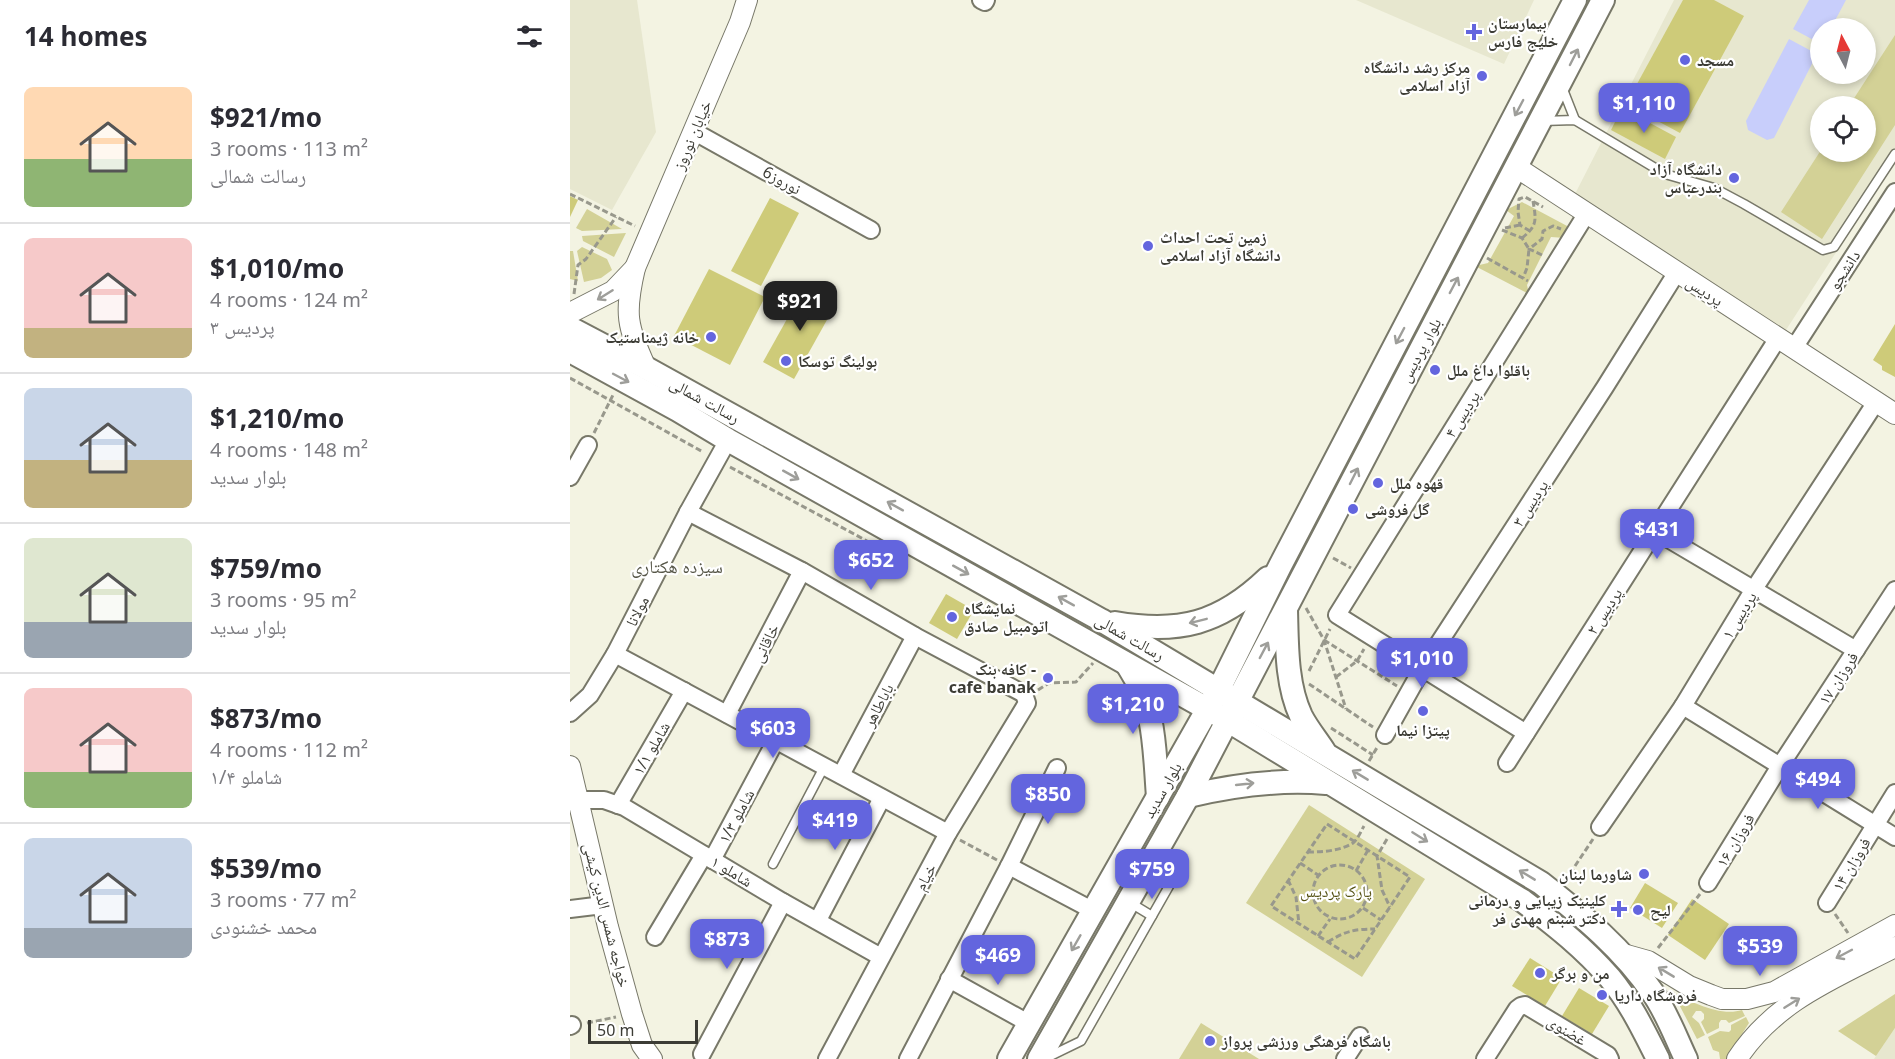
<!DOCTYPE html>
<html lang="en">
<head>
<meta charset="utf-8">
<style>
	:root { --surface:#fff; --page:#f7f7f7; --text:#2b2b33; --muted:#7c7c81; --line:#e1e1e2; --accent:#6365de }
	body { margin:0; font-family:"Noto Sans","Noto Naskh Arabic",sans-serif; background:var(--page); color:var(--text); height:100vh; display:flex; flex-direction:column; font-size:22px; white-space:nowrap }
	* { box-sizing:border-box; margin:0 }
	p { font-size:20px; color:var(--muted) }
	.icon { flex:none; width:33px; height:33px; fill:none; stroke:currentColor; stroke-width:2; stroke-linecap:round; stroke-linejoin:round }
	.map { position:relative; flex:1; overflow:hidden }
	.sheet { display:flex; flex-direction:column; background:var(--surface); width:570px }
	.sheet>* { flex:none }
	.needle { width:39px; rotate:353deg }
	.controls { position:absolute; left:1240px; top:18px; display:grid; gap:12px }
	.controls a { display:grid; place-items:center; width:66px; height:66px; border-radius:50%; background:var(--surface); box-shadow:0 3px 9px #0003; font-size:30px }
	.scale { position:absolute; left:18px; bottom:15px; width:110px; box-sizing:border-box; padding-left:6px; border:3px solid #3c3c35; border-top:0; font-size:16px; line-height:21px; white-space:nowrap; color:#3c3c35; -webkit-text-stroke:4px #fff; paint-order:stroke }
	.price { position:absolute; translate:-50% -51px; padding:0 14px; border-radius:12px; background:var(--accent); color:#fff; font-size:20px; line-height:39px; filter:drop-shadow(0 2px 3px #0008) }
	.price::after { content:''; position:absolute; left:50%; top:36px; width:18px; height:14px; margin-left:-9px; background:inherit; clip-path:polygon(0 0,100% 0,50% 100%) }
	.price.active { background:#222; color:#fff }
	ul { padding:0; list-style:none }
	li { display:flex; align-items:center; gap:18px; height:150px; padding:0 24px }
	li+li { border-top:2px solid var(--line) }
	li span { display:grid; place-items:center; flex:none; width:168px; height:120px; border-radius:9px; color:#555 }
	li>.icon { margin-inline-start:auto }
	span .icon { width:72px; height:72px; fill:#fffc; stroke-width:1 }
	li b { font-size:26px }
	h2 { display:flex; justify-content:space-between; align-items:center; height:72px; padding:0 24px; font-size:26px }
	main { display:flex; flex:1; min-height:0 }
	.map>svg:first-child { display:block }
</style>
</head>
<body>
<main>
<section class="sheet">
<h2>14 homes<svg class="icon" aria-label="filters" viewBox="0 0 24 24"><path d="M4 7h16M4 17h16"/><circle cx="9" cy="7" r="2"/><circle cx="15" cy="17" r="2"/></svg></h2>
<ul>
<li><span style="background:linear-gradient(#ffd9b3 60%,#8fb573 0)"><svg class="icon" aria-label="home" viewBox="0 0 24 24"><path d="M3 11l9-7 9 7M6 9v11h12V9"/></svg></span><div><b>$921/mo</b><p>3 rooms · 113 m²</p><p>رسالت شمالی</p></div></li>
<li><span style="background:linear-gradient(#f6c9c9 75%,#c2b280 0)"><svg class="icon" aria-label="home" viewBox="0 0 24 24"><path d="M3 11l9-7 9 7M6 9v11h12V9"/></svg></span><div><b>$1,010/mo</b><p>4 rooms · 124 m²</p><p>پردیس ۳</p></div></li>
<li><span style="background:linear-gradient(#c9d6e8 60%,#c2b280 0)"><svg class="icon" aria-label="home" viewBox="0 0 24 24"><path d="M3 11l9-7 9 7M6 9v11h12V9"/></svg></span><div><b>$1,210/mo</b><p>4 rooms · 148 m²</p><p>بلوار سدید</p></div></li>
<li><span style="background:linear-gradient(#dfe7d0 70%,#9aa5b1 0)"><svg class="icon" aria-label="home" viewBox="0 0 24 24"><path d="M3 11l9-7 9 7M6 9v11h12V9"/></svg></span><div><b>$759/mo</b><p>3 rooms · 95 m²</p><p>بلوار سدید</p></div></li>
<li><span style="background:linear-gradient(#f6c9c9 70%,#8fb573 0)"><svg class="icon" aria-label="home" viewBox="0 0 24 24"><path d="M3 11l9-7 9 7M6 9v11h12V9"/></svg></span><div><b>$873/mo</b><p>4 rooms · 112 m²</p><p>شاملو ۱/۴</p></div></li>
<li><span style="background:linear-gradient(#c9d6e8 75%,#9aa5b1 0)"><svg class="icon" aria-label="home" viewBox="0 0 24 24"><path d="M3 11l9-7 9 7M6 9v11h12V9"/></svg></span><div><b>$539/mo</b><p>3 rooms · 77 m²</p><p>محمد خشنودی</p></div></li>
</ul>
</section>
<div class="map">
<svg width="1325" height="1059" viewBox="0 0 1325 1059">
	<rect width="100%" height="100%" fill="#f3f3e2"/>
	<!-- built -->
	<g fill="#e7e7cf" fill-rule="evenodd">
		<path d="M 0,0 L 67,0 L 86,132 L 42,210 L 0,189 Z"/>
		<path d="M 786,0 L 964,0 L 934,64 Z"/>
		<path d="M 1104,0 L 1325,0 L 1325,161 L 1216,330 L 1005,194 ZM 1251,28 L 1296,28 L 1296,74 L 1251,74 ZM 1251,106 L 1296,106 L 1296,152 L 1251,152 Z"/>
		<path d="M 1325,1028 L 1325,1059 L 1304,1059 Z"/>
	</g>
	<!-- green -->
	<g fill="#d3d196">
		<path d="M 1325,35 L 1325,125 L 1252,239 L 1211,212 L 1251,150 L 1296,152 L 1296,106 L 1279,106 Z"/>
		<path d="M 952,202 L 999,227 L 995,238 L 981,237 L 957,285 L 959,294 L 905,266 L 918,263 L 944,216 L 936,210 Z"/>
		<path d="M 17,209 L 52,229 L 12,231 L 6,228 Z"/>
		<path d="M 56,233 L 44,257 L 13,241 L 12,236 Z"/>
		<path d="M 12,247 L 37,259 L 42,270 L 31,278 L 14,282 L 7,251 Z"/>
		<path d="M 0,251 L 3,251 L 8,281 L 0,279 Z"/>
		<path d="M 739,805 L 855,879 L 792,977 L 676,903 Z"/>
		<path d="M 1102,991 C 1120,1002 1151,1017 1172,1010 L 1175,1016 L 1159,1023 L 1156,1020 L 1151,1020 L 1149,1023 L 1149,1028 L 1137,1034 L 1131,1022 L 1134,1019 L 1134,1014 L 1131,1011 L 1126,1011 L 1122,1017 L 1129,1023 L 1135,1035 L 1127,1039 Z"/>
		<path d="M 1325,994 L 1325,1028 L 1306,1056 L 1268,1031 Z"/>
		<path d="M 1176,1017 L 1179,1023 L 1156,1059 L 1150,1059 L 1149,1052 L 1143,1050 L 1138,1037 L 1150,1031 L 1159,1032 L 1161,1030 L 1161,1025 Z"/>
		<path d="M 631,1023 L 689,1059 L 609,1059 Z"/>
	</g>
	<!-- water -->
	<g fill="#c8cefb">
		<path d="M 1239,0 L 1276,0 L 1261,28 L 1251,28 L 1251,44 L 1223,29 Z"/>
		<path d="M 1219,39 L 1247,54 L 1204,138 L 1197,140 L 1178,130 L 1176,121 Z"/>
	</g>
	<!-- building -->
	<g fill="#cecb79">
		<path d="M 1113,0 L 1144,0 L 1174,16 L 1110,133 L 1056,104 Z"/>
		<path d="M 1052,108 L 1106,137 L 1095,159 L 1041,130 Z"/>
		<path d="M 0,196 L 8,200 L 0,217 Z"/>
		<path d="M 200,198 L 229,213 L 191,286 L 161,271 Z"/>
		<path d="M 139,269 L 195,297 L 160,365 L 104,336 Z"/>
		<path d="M 236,285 L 267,302 L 224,379 L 193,362 Z"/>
		<path d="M 1325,324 L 1325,377 L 1312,370 L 1312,366 L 1303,360 Z"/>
		<path d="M 376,594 L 404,610 L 387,639 L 359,623 Z"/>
		<path d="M 1075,883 L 1108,903 L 1092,928 L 1060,908 Z"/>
		<path d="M 1122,899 L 1159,924 L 1135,960 L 1098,935 Z"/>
		<path d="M 960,958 L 992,978 L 975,1006 L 942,986 Z"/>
		<path d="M 1009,988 L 1039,1006 L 1022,1034 L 992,1016 Z"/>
	</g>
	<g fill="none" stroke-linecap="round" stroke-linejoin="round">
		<!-- service casing -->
		<g stroke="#787869" stroke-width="11">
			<g id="service">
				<path d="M 992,87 L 1005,120"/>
				<path d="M 972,121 L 1005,120 L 1095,174 L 1144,188 L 1174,204 L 1253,250 L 1264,247 L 1325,154"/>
				<path d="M 203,864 L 254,767"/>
				<path d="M 559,902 L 582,916"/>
				<path d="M 476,1058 L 511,1041 L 603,879"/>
			</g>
		</g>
		<!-- minor casing -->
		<g stroke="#787869" stroke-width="20">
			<g id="minor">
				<path d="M 411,0 L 415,2 L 416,0"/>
				<path d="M 123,131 L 301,230"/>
				<path d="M 1224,348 L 1325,192"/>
				<path d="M 0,477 L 18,445"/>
				<path d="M 118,512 L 232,571 L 345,636 L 454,694 L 457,703 L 378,833 L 257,1059"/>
				<path d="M 1085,531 L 1286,650"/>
				<path d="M 45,654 L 378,833"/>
				<path d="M 1113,706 L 1325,837"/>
				<path d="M 0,713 L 20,695 L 45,654 L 118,512 L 158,440"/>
				<path d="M 157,714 L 232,571"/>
				<path d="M 956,733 L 767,615 L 1017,213"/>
				<path d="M 815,735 L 852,669 L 1035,387 L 1107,272"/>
				<path d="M 937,763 L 1208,338"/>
				<path d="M 271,775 L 345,636"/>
				<path d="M 8,800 L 34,800 L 54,807 L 213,902 L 311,957"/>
				<path d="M 48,805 L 114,691"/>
				<path d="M 1030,827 L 1113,706 L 1184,589 L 1306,402"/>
				<path d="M 142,860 L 206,740"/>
				<path d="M 439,866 L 524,911"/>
				<path d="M 1138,883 L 1210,766 L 1325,590"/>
				<path d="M 1257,903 L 1325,793"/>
				<path d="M 0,909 L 33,905"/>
				<path d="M 248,920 L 312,798"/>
				<path d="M 85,937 L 134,855"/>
				<path d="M 379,979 L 460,1024"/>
				<path d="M 0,1026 L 2,1025"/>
				<path d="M 132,1054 L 213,902"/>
				<path d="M 338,1059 L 439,866 L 487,768"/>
				<path d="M 775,1059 L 790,1036"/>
				<path d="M 915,1059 L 947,1009 L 951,1006 L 955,1005 L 1038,1055 L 1040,1059"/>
			</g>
		</g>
		<!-- tertiary casing -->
		<g stroke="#787869" stroke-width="22">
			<g id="tertiary">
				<path d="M 946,167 L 1325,414"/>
				<path d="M 0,313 L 43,291 L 65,268"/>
				<path d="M 76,368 C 57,325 54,315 65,268 L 170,22 L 177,0"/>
				<path d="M 0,766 L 38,927 L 62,1014 L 72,1045 L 82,1059"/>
				<path d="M 1053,954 L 1078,961 L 1119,986 L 1141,995 L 1152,999 L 1177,999 L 1204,992 L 1325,925"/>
				<path d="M 1167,1059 C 1206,1000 1265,978 1325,947"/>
			</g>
		</g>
		<!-- secondary casing -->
		<g stroke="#787869" stroke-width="26">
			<g id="secondary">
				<path d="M 0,328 L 76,368 L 531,620 L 971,883 C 1013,916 1053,949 1083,993 C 1097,1013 1106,1038 1116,1059"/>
				<path d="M 0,351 L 108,410 L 158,440 L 657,720 L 953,901 C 985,925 1014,948 1040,978 C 1060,1002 1074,1031 1088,1059"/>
				<path d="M 716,610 C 717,644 716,684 731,716 C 737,728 747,740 754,751"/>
				<path d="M 545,623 C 609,634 650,624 698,578"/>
				<path d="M 558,666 C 586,709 584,747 588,797"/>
				<path d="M 618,796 C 664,785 709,779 756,783"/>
				<path d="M 439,1059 L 649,689 L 710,566 L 1005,0"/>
				<path d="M 469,1059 L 618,796 L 1033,0"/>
			</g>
		</g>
		<!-- path -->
		<g stroke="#98988c" stroke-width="3" stroke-dasharray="6 3" stroke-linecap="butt">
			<path d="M 0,194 L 65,226"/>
			<path d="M 935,228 L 950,225"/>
			<path d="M 932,230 L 952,238 L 959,249 L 957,268 L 953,278"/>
			<path d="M 960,231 L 950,225 L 948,212 L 949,199 L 955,197 L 973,207"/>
			<path d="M 952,238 C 968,225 966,220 963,201"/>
			<path d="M 972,255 L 959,249 L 972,239 L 973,231 L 983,226 L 991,229"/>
			<path d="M 917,258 L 958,281"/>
			<path d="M 4,294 L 8,265 L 16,259 L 46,217"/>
			<path d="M 0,378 L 133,452"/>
			<path d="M 24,433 L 44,393"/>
			<path d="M 160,467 L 297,541"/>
			<path d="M 763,558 L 781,568"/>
			<path d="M 736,608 L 754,640 L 776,709"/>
			<path d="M 754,640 L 827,686"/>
			<path d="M 739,671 L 760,629"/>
			<path d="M 766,677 L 787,661 L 794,649"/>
			<path d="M 739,684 L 803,727"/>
			<path d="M 468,690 L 479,683 L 506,682 L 523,663"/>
			<path d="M 761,728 L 803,755"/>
			<path d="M 799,761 L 808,746"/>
			<path d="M 757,824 L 840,877 L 785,959 L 701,906 Z"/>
			<path d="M 817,839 L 807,856 L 812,890 L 820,907"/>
			<path d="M 390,840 L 427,860"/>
			<path d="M 738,852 C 753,852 770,851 783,843 C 788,839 791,831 794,826"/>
			<path d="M 730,863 L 748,875"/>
			<circle cx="770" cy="892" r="27"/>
			<path d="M 786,871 L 798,850"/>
			<path d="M 718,880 L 726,897 L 729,924"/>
			<path d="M 995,881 L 1023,839"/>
			<path d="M 793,908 L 811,920"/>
			<path d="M 1265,914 L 1278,933"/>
			<path d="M 748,936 L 760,919"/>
			<path d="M 758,942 C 775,931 785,929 805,929"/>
			<path d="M 1088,948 L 1130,894"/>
			<path d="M 17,1023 L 46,1017"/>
		</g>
		<!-- service -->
		<use href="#service" stroke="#fff" stroke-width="8"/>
		<!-- minor -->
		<use href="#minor" stroke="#fff" stroke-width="16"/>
		<!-- tertiary -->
		<use href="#tertiary" stroke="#fff" stroke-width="20"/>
		<!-- secondary -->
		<use href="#secondary" stroke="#fff" stroke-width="22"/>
	</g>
	<!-- one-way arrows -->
	<defs><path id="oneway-shaft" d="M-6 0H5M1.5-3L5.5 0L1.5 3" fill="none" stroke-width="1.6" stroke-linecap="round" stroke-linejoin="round" transform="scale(1.5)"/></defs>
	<g stroke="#9e9e9a">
		<use href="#oneway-shaft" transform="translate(1004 57) rotate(-63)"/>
		<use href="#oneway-shaft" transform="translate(949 108) rotate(118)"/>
		<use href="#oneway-shaft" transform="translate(884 285) rotate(-62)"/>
		<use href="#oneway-shaft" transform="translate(35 295) rotate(148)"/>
		<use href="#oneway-shaft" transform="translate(830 336) rotate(118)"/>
		<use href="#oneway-shaft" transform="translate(51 378) rotate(28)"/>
		<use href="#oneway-shaft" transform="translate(221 475) rotate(29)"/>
		<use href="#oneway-shaft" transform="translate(784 476) rotate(-63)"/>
		<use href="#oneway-shaft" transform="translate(325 506) rotate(-151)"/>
		<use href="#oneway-shaft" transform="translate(391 570) rotate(29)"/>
		<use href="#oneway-shaft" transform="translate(496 601) rotate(-151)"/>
		<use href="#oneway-shaft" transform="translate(628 621) rotate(166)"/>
		<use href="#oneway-shaft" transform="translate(694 650) rotate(-62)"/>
		<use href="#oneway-shaft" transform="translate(790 775) rotate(-149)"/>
		<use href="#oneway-shaft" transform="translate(675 784) rotate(-6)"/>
		<use href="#oneway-shaft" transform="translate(850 837) rotate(32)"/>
		<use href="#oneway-shaft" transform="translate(957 875) rotate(-149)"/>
		<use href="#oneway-shaft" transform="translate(506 943) rotate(120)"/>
		<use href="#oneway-shaft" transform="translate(1274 954) rotate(152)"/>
		<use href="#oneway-shaft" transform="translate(1096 972) rotate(-149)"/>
		<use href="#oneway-shaft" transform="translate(1222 1003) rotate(-32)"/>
	</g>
	<!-- markers -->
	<g fill="#6365de" stroke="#fff" stroke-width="2">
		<path d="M901 23h6v6h6v6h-6v6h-6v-6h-6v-6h6z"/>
		<circle cx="1115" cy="60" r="6"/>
		<circle cx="912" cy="76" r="6"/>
		<circle cx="1164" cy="178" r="6"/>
		<circle cx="578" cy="246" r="6"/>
		<circle cx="141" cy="337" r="6"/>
		<circle cx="216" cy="361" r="6"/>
		<circle cx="865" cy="370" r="6"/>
		<circle cx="808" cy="483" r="6"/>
		<circle cx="783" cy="509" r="6"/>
		<circle cx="382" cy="617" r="6"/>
		<circle cx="478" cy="678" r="6"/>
		<circle cx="853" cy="711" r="6"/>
		<circle cx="1074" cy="874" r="6"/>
		<path d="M1046 900h6v6h6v6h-6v6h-6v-6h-6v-6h6z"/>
		<circle cx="1068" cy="910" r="6"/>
		<circle cx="970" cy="973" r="6"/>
		<circle cx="1032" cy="995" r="6"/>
		<circle cx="640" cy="1041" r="6"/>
	</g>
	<g text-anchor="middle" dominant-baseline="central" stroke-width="4.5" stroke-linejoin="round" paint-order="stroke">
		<!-- poi labels -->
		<g font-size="16" font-weight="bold" fill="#3c3c35" stroke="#fff" text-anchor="start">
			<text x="918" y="23">بیمارستان<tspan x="918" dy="18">خلیج فارس</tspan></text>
			<text x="1127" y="60">مسجد</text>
			<text x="900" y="67" text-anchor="end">مرکز رشد دانشگاه<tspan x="900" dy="18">آزاد اسلامی</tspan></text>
			<text x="1152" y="169" text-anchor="end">دانشگاه آزاد<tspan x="1152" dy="18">بندرعباس</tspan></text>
			<text x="590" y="237">زمین تحت احداث<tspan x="590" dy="18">دانشگاه آزاد اسلامی</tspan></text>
			<text x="129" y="337" text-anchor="end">خانه ژیمناستیک</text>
			<text x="228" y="361">بولینگ توسکا</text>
			<text x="877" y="370">باقلوا داغ ملل</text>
			<text x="820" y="483">قهوه ملل</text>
			<text x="795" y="509">گل فروشی</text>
			<text x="394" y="608">نمایشگاه<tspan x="394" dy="18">اتومبیل صادق</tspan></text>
			<text x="466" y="669" text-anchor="end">کافه بنک -<tspan x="466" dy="18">cafe banak</tspan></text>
			<text x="853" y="730" text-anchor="middle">پیتزا نیما</text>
			<text x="1062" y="874" text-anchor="end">شاورما لبنان</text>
			<text x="1036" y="900" text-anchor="end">کلینیک زیبایی و درمانی<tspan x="1036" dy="18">دکتر شبنم مهدی فر</tspan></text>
			<text x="1080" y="910">لیح</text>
			<text x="982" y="973">من و برگر</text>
			<text x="1044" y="995">فروشگاه داریا</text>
			<text x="652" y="1041">باشگاه فرهنگی ورزشی پرواز</text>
		</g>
		<!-- street labels -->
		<g font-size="16" fill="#3c3c35" stroke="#fff">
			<text transform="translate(122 135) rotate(-67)">خیابان نوروز</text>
			<text transform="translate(212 180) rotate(29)">نوروز6</text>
			<text transform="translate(1274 270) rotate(-57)">دانشجو</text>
			<text transform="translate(1135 291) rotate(33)">پردیس</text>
			<text transform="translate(850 350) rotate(-62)">بلوار پردیس</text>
			<text transform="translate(135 400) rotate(29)">رسالت شمالی</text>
			<text transform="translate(892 414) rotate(-58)">پردیس ۴</text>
			<text transform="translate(960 503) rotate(-57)">پردیس ۳</text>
			<text transform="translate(67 611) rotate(-63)">مولانا</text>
			<text transform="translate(1034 611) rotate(-57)">پردیس ۲</text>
			<text transform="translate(1169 615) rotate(-59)">پردیس ۱</text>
			<text transform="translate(560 637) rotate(30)">رسالت شمالی</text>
			<text transform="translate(195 643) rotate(-63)">خاقانی</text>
			<text transform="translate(1268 678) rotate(-57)">فروزان ۱۷</text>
			<text transform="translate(308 705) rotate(-62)">باباطاهر</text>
			<text transform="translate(81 748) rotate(-60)">شاملو ۱/۱</text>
			<text transform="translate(592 790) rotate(-60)">بلوار سدید</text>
			<text transform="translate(166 816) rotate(-62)">شاملو ۱/۳</text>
			<text transform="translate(1165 840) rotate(-59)">فروزان ۱۶</text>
			<text transform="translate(1281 864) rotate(-59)">فروزان ۱۴</text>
			<text transform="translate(162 871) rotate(31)">شاملو ۱</text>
			<text transform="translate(355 877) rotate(-62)">خیام</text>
			<text transform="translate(37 915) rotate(76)">خواجه شمس الدين كيشی</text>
			<text transform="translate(997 1030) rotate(31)">غضنوی</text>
		</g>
		<!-- park labels -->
		<g font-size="16" fill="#535011" stroke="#fff">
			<text x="766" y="891">پارک پردیس</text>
		</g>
		<!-- neighbourhood labels -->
		<g font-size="18" fill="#575749" stroke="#fff">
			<text x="107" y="566">سیزده هکتاری</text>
		</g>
	</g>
</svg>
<div class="controls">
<a><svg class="needle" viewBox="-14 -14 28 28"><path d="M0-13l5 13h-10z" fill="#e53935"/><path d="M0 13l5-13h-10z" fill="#7c7c81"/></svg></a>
<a><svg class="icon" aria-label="locate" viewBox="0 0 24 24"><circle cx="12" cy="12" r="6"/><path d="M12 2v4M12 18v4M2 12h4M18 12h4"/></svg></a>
</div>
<div class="scale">50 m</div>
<b class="price" style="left:1074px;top:134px">$1,110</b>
<b class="price active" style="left:230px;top:332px">$921</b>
<b class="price" style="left:1087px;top:560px">$431</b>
<b class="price" style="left:301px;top:591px">$652</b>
<b class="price" style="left:852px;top:689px">$1,010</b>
<b class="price" style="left:563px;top:735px">$1,210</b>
<b class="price" style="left:203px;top:759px">$603</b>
<b class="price" style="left:1248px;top:810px">$494</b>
<b class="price" style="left:478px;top:825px">$850</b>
<b class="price" style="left:265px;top:851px">$419</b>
<b class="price" style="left:582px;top:900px">$759</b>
<b class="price" style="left:157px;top:970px">$873</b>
<b class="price" style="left:1190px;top:977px">$539</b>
<b class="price" style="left:428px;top:986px">$469</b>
</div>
</main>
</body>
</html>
